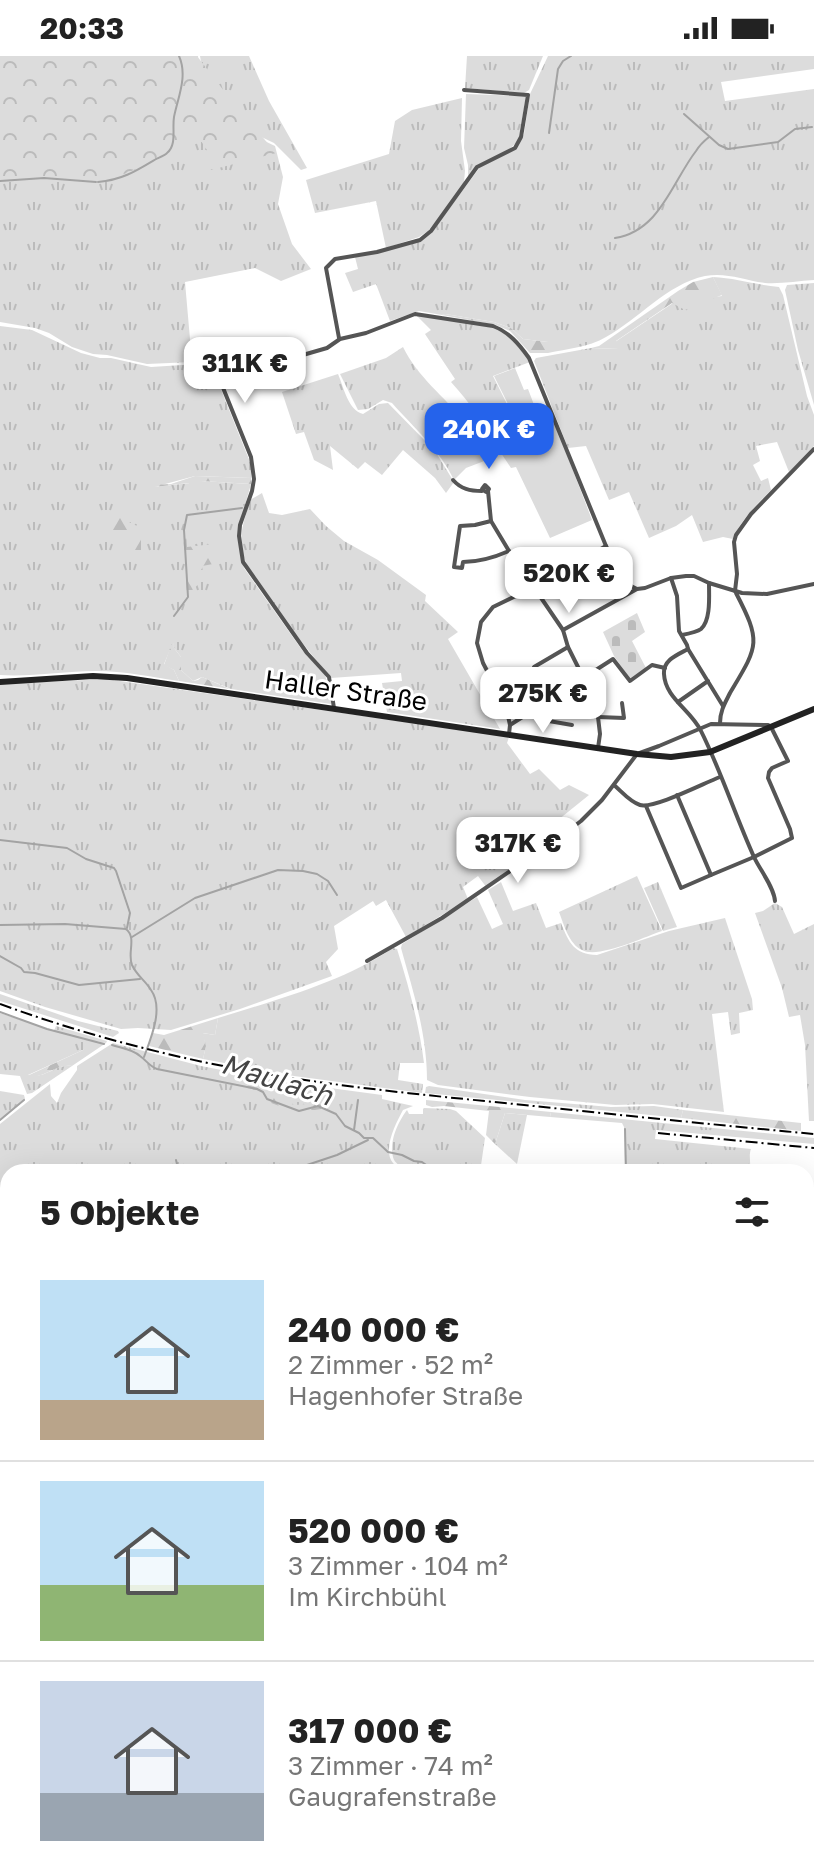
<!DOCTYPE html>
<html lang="de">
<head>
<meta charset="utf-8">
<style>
	:root { --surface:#fff; --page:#f6f6f6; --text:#222; --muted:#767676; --line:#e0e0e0; --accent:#2563eb }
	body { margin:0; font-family:"Golos Text",sans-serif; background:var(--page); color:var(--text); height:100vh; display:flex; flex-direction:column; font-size:30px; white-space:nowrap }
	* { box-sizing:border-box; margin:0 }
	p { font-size:26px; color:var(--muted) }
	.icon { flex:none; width:44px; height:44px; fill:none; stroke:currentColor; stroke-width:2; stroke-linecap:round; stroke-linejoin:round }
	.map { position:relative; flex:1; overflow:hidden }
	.side { position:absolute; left:0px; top:1108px; width:814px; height:712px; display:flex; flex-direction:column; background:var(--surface); border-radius:24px 24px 0 0; box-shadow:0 8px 32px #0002 }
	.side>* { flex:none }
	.price { position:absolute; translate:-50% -68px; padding:0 18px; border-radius:16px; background:#fff; color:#222; font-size:26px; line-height:52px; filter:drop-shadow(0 2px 4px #0008) }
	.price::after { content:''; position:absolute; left:50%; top:48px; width:24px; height:18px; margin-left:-12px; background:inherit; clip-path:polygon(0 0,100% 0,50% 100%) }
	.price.selected { background:var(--accent); color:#fff }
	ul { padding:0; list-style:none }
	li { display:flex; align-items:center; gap:24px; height:200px; padding:0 40px }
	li+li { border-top:2px solid var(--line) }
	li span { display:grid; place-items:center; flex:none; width:224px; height:160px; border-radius:0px; color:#555 }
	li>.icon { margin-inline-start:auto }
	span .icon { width:96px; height:96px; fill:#fffc; stroke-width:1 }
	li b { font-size:34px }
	h2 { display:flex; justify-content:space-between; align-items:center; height:96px; padding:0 40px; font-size:34px }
	.status { display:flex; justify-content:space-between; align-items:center; height:56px; padding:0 40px; background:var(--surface); direction:ltr }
	.status svg { height:22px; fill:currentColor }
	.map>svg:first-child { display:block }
</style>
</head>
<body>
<div class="status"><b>20:33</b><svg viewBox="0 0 49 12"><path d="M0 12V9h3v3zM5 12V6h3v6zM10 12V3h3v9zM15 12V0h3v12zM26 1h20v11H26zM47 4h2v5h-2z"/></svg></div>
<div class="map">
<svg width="814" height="1820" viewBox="0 0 814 1820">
	<defs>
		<pattern id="grass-tufts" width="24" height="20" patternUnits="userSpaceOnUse" patternTransform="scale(2)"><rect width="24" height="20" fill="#dcdcdc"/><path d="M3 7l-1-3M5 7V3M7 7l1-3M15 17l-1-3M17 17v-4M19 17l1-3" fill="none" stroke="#bbb"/></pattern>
		<pattern id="forest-firs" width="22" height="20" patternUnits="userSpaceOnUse" patternTransform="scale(2)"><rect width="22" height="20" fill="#dcdcdc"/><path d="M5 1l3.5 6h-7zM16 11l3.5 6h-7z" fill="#bbb"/></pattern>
		<pattern id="cemetery-stones" width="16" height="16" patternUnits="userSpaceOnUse" patternTransform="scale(2)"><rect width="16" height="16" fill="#dcdcdc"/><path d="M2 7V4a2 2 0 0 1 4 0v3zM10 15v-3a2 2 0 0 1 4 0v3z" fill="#bbb"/></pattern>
		<pattern id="park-crowns" width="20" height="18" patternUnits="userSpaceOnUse" patternTransform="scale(2)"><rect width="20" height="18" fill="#dcdcdc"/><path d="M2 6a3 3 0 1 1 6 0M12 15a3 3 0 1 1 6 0" fill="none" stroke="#bbb"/></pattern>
	</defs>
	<rect width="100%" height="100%" fill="#fff"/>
	<!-- grass -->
	<g fill="url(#grass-tufts)">
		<path d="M 0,0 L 198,0 L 200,38 L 239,73 L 275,90 L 283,121 L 278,148 L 292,188 L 311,213 L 281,225 L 255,212 L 185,226 L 192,306 L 147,308 L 107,299 L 93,298 L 72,291 L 49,277 L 35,272 L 0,266 Z"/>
		<path d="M 200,0 L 249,0 L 269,45 L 307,112 L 301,114 L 274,87 L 228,65 L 202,12 Z"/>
		<path d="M 467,0 L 543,0 L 529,34 L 524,37 L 465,32 Z"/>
		<path d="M 548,0 L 814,0 L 814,13 L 721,26 L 725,45 L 814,33 L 814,224 C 798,225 781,228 765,227 C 744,224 726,216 705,220 C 667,228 639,263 606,281 C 589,291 567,293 548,297 L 548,286 L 523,283 L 511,272 L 494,266 L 445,258 L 442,259 L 419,255 L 390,265 L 376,228 L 353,236 L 345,217 L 358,213 L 355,201 L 412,188 L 435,172 L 480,111 L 516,93 L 524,78 L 530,38 Z"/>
		<path d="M 466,38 L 526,40 L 519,82 L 515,88 L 506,96 L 478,109 L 468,123 L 468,109 L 464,92 Z"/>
		<path d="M 462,42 L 461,85 L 465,115 L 464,126 L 459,136 L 428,175 L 419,181 L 386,192 L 376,145 L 315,157 L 306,124 L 389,98 L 395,65 L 412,54 Z"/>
		<path d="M 713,221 C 735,222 757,229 779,231 L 783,239 L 807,340 L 814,359 L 814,390 L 789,416 L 777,386 L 756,390 L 760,405 L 753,409 L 761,425 L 768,422 L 771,434 C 757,449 741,463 733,483 L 723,481 L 703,486 L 692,459 L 676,470 L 649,482 L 629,436 L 609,444 L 586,390 L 568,392 L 534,305 L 536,302 L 591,292 L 618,293 L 615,286 L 673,247 L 722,240 Z"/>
		<path d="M 814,227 L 814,349 L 798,294 L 785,234 L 787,229 Z"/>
		<path d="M 416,259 L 497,272 L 519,289 L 530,306 L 493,320 L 514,362 L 511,364 L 512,374 L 499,381 L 499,394 C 486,369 470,347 451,326 L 455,323 L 425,278 L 431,274 Z"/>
		<path d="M 0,270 L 32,274 L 81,297 L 100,302 L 111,302 L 151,311 L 198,308 L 209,308 L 213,310 L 216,321 L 246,396 L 251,408 L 251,422 L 195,420 L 154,431 L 190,427 L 189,436 L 201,425 L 251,428 C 243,458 233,481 244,512 L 302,594 L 325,619 L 332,642 L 331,648 L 231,633 L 202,621 L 193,625 L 181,614 L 181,601 L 174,592 L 173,587 L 164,608 L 174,614 L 179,625 C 151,621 124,615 96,615 C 64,615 32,621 0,619 Z"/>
		<path d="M 403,291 C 417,320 444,341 465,365 C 475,376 483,390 492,402 L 466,412 L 454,424 C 440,394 414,372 392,347 L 383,344 L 368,353 L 358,354 L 340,318 L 386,302 Z"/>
		<path d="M 338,318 C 344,332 348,354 363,358 L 379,348 L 388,347 L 435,395 L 454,426 L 446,437 L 435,422 L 403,394 L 382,419 L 365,406 L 358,413 L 330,390 L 333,414 L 314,404 L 304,376 L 296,378 L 282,336 Z"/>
		<path d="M 262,437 L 269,457 L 282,459 L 310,453 L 326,470 L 344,485 L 378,504 L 426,539 L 425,545 L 458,576 L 448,583 L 500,673 L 387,656 L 382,627 L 402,625 L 401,617 L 331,622 C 309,596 289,570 269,542 C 258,527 245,512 242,493 C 239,475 246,460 250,444 Z"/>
		<path d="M 106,623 L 509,681 L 507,687 L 530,718 L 539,713 L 560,734 L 569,729 L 589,739 L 532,785 L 527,792 L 532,799 L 487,832 L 478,820 L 463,831 L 468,843 L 406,881 L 386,844 L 376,850 L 373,845 L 334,870 L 338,893 L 326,906 L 332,920 L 240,953 L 171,974 L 138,972 L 121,973 L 45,951 L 0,935 L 0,628 Z"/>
		<path d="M 637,820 L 662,875 C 644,881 598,903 582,894 C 569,888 564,869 559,856 Z"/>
		<path d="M 501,826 L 513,855 L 536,847 L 546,872 L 561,867 C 569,887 574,898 597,899 L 669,875 L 725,862 L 752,943 L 753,954 L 739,957 L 740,977 L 731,979 L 728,956 L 712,958 L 724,1056 L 653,1048 L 615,1049 L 530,1041 L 438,1029 L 427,1024 C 427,978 413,935 401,892 L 402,888 L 477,841 L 492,873 L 503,868 L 488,834 Z"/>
		<path d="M 658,826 L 677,871 L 663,875 L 644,832 Z"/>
		<path d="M 775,847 L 782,851 L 794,878 L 814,868 L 814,1065 L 809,1065 L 805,989 L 800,959 L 789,961 L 782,932 L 755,857 L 763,855 Z"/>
		<path d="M 393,892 L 397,893 C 409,931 419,968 424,1007 L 400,1007 L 398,1024 L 423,1028 L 422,1037 L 294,1020 L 203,1003 L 206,990 L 202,977 L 215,979 L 218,962 C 276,944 343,926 393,892 Z"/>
		<path d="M 0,938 L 78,965 L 118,975 L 119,977 L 113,981 L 0,945 Z"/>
		<path d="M 0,957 L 54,975 L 56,970 L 107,985 L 106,987 L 83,983 L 87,991 L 83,994 L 28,1019 C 44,1024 56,1007 72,1010 L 32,1037 L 27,1038 L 20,1020 L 0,1018 Z"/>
		<path d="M 113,987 L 201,1010 L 278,1025 L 382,1039 L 382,1043 L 413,1050 L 403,1054 C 396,1067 382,1094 393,1107 C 396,1111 401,1113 404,1116 L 8,1116 L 8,1351 L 0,1353 L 0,1068 L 50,1028 L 51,1040 L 57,1047 L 61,1037 L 77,1014 L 77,1010 Z"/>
		<path d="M 429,1030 L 525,1044 L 611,1051 L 654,1050 L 683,1054 L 681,1062 L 425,1037 L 426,1031 Z"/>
		<path d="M 0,1035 L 24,1039 L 25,1043 L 0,1065 Z"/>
		<path d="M 424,1052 L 450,1053 L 456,1055 L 485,1082 L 480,1116 L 407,1116 C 402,1111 394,1107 393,1101 C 389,1085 398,1066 407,1054 L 409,1058 L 423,1058 L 423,1053 Z"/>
		<path d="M 551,1056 L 814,1082 L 814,1088 L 656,1074 L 655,1083 L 751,1093 C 748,1101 752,1108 749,1116 L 625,1116 L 624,1071 L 622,1067 L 550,1061 Z"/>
		<path d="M 505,1057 L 527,1059 L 517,1108 L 495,1088 Z"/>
		<path d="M 806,1307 L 814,1318 L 814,1465 L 806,1465 Z"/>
		<path d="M 814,1499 L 814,1594 L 806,1581 L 806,1513 Z"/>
		<path d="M 806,1605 L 814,1610 L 814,1744 L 806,1722 Z"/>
		<path d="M 806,1738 L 814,1752 L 814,1820 L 687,1820 L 686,1812 L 806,1812 Z"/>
		<path d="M 8,1798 L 8,1812 L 194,1812 L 194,1820 L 115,1820 C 91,1815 68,1819 45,1820 C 30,1820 15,1820 0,1820 L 0,1802 Z"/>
		<path d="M 270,1812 L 683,1812 L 685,1820 L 270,1820 Z"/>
	</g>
	<!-- forest -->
	<g fill="url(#forest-firs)">
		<path d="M 713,221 L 722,239 L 685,254 L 672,247 L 616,285 L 619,293 L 591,292 L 599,290 L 678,235 L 693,226 Z"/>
		<path d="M 445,258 L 494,266 L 511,272 L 523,283 L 548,286 L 548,297 L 530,297 L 510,275 L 496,269 L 442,259 Z"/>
		<path d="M 195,420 L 251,422 L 251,428 L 201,425 L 200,435 L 189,437 L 189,427 L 154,431 L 154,429 L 171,428 Z"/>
		<path d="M 113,458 L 141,472 L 141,510 L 92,467 Z"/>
		<path d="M 183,476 L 186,477 L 187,491 L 213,488 L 222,493 L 212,498 L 213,508 L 202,510 L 204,523 L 187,539 Z"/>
		<path d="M 173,584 L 174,592 L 181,601 L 181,614 L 193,625 L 198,624 L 202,621 L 230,633 L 179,625 L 174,614 L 164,609 Z"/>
		<path d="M 218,962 L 215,979 L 203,977 L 206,990 L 203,1003 L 149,990 L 153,977 L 164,979 Z"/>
		<path d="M 82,983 L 106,987 L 72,1010 C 56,1007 43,1024 27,1020 L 83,994 L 86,990 Z"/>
		<path d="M 208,1021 L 259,1032 L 277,1044 L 295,1049 L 317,1047 L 321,1049 L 321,1053 L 302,1056 L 295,1056 L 266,1045 L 260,1038 L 252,1033 L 210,1025 Z"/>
		<path d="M 426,1044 L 551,1056 L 550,1061 L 505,1057 L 495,1088 L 486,1079 L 489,1055 L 444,1050 L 432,1051 L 426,1049 Z"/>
		<path d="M 683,1054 L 801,1067 L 801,1075 L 681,1062 Z"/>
		<path d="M 0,1405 L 8,1406 L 8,1742 L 0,1744 Z"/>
	</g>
	<!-- cemetery -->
	<path fill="url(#cemetery-stones)" d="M 637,557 L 645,576 L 632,585 L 646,612 L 630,623 L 614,600 L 603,576 Z"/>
	<!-- park -->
	<path fill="url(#park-crowns)" d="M 0,0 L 197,0 L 231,44 L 276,97 L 211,114 L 207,94 L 201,85 L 171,88 C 164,98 157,101 147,107 C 104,131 95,122 50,121 C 34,120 16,123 0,124 Z"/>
	<!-- pitch -->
	<path fill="#dcdcdc" d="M 515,312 L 524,334 L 528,333 L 536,354 L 556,370 L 592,464 L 550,482 L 516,411 L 511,412 L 499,394 L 500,381 L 512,374 L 512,364 L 515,362 L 494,320 Z"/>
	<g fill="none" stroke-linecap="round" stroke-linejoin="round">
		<!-- stream -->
		<g stroke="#a3a3a3" stroke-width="2">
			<path d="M 684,58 L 719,89 L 728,93 L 778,86 L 795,73 L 812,71"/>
			<path d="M 549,77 L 558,13 L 563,5 L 571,0"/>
			<path d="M 0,125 L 44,122 L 96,126"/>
			<path d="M 98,126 C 122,124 136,115 156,103 C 158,102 166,99 167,97 C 177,89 172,73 174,61 C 178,41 188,20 179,0"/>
			<path d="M 615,182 C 660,175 672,126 696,95 C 699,90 704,85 709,81"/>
			<path d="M 174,560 L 188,541 L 184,474 L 187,459 L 242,452"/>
			<path d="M 0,784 L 67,792 L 86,803 L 114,812 L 116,815 L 130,857 L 127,872"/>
			<path d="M 0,869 L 65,868 L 126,873 C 137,882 127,897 132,909 C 137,920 145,924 151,934 C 164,952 151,982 144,1001"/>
			<path d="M 132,881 L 195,842 L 278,814 L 303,815 L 317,818 L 328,825 L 337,839"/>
			<path d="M 0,900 L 21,912 L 24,916 L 35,917 L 79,929 L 140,923"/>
			<path d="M 0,956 L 47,973 L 104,988"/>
			<path d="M 112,989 C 121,992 133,993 140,1000 C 147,1005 149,1010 157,1013 L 257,1033 L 263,1036 L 267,1043 L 299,1055 L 318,1050 L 336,1058 L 345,1070 L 359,1077 L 364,1082 L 373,1082 L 388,1096 L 402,1099 L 414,1105 L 422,1106 L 436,1116"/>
			<path d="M 0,1064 L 24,1044"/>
			<path d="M 625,1073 L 626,1116"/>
			<path d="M 354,1074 L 358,1044"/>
			<path d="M 176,1104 L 179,1116"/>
			<path d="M 295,1113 L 337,1099 L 368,1084"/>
			<path d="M 806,1289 L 814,1294"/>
			<path d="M 806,1298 L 814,1306"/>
			<path d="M 0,1354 L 8,1353"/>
			<path d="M 806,1512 L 814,1494"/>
			<path d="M 806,1640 L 814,1636"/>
			<path d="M 806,1724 L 814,1746"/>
			<path d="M 0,1787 L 8,1787"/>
		</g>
		<!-- street -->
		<g stroke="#555" stroke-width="4">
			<path d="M 339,282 L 326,212 L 335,203 L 377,196 L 420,184 L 431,175 L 477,111 L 515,92 L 521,81 L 528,39 L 464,34"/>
			<path d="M 453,424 C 461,433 470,435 482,435"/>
			<path d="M 485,429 L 489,433 L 486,436 L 482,433 Z"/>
			<path d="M 488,435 L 491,465 L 509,495 L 563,574 L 568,591 L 588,631 L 598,661 L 600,678 L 598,692"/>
			<path d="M 491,465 L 475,469 L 460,470 L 454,511 L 462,512 L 463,506 C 480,506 493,502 509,495"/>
			<path d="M 671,522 L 677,540 L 679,575 L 687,589 L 688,593 L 723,650"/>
			<path d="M 735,535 L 737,518 L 734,486 L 736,479 L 751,458 L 814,393"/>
			<path d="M 563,574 L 637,533"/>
			<path d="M 682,579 C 687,578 697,576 701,573 C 711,564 709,540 709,527"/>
			<path d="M 688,593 C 677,599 663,604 664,618 C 665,642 691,654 701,675 C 721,715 735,759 754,801 C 760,814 774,831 775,845"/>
			<path d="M 551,643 L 534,611 L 568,591"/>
			<path d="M 678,646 L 708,625"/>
			<path d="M 334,652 L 329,621 L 307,597 L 243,506 L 239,480 L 240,469 L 252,435 L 254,423 L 251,401 L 215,312 L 216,309 L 219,306 L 265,307 L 289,303 L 327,292 L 340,283 L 366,277 L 415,258 L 493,270 C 509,276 519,288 529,302 L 606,490 L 622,522 L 631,530 L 637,533 L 645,532 L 671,522 L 686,520 L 694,520 L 709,527 L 742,537 L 767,538 L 814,528"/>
			<path d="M 535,653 L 543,664 L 572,669"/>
			<path d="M 598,661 L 624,662 L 622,647"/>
			<path d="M 720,667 C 720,655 725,647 730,637 C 758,590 762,587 736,537"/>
			<path d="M 510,669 L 506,651 L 483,607 L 477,587 L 481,566 L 493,551 L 534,531 L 606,490"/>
			<path d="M 509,678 L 510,669 L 613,603 L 630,625 L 652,609 L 665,612"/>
			<path d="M 614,729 C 622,736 630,746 640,749 C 654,753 704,727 720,721"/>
			<path d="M 646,750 L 681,832 L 711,819"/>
			<path d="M 367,905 L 442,862 L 564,778 L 581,765 L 602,744 L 637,698 L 659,690 L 711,668 L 768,669 L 771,671 L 788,705 L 772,712 L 769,716 L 768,722 L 790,773 L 792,782 L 754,801 L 711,819 L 677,739"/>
			<path d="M 806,1471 L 814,1471"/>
		</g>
		<!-- secondary -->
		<path stroke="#222" stroke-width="6" d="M 0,626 L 93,620 L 127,622 L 637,698 L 671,701 L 710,696 L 814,653"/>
		<!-- rail -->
		<g stroke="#000" stroke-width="2" stroke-dasharray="12 4 2 4" stroke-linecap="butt">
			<path d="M 0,948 C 74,975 151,996 228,1011 C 326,1030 425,1039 524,1049 C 620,1059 717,1069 814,1078"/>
			<path d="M 658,1077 L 814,1092"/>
		</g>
	</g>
	<g text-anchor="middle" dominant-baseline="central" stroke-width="6" stroke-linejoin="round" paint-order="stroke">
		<!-- street labels -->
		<g font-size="26" fill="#000" stroke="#fff">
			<text transform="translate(346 634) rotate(8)">Haller Straße</text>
		</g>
		<!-- water labels -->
		<g font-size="28" font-style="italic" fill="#444" stroke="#fff">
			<text transform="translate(277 1023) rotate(17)">Maulach</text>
		</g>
	</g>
</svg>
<b class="price" style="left:245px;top:349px">311K €</b>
<b class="price selected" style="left:489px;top:415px">240K €</b>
<b class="price" style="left:569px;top:559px">520K €</b>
<b class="price" style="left:543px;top:679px">275K €</b>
<b class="price" style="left:518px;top:829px">317K €</b>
<section class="side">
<h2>5 Objekte<svg class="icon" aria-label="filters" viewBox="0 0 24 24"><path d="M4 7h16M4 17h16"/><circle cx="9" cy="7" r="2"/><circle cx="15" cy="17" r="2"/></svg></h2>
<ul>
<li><span style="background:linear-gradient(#bfe0f5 75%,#b9a48a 0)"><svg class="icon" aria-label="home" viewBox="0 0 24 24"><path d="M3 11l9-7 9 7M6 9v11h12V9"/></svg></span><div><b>240 000 €</b><p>2 Zimmer · 52 m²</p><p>Hagenhofer Straße</p></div></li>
<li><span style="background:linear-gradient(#bfe0f5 65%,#8fb573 0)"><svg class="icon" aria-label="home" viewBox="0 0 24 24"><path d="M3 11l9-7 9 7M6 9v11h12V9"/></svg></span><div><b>520 000 €</b><p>3 Zimmer · 104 m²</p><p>Im Kirchbühl</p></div></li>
<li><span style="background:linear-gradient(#c9d6e8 70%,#9aa5b1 0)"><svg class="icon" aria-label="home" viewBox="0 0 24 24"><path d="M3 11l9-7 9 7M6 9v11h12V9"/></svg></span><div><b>317 000 €</b><p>3 Zimmer · 74 m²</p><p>Gaugrafenstraße</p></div></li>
</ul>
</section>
</div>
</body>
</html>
